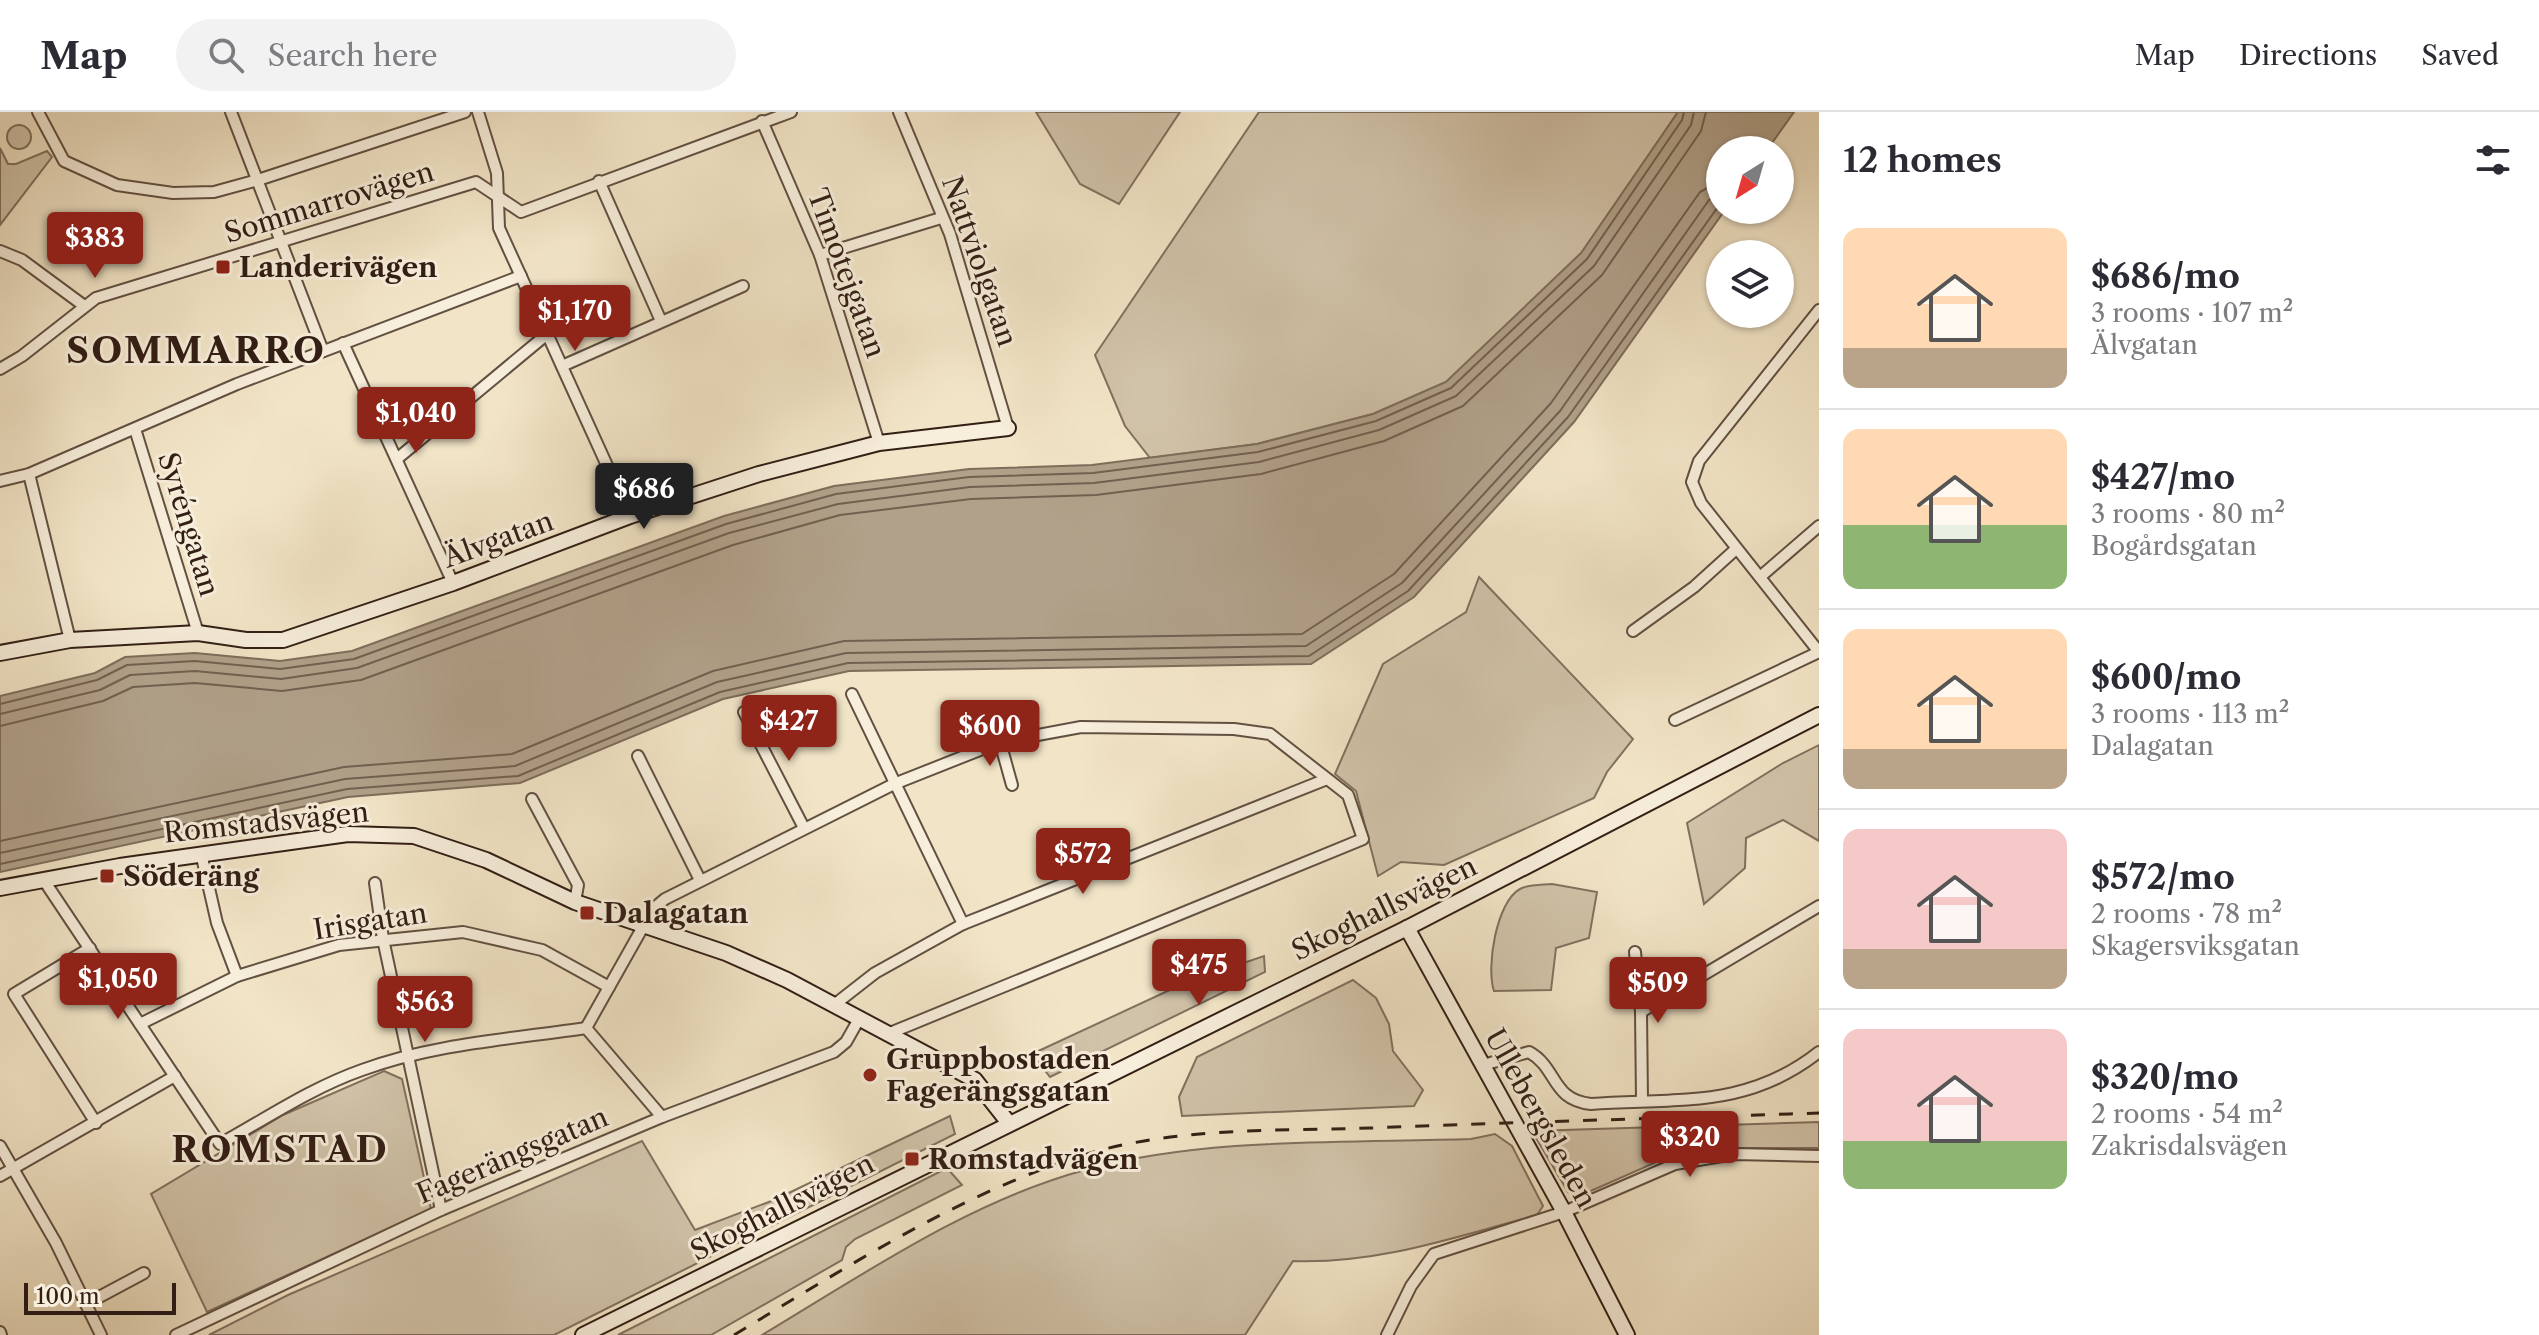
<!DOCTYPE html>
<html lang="en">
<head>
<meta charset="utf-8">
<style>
	:root { --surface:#fff; --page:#f2f2f3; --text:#2b2b33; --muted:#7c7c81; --line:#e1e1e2; --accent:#8f2418 }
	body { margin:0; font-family:"Libre Caslon Text",serif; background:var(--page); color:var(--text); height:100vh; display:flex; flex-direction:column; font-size:30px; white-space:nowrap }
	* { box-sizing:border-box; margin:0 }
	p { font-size:26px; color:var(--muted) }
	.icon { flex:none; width:44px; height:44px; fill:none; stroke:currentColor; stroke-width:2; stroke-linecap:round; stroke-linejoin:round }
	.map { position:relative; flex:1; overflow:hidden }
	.drawer { display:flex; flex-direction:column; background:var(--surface); width:720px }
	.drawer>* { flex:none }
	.needle { width:52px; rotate:217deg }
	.fabs { position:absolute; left:1706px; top:24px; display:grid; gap:16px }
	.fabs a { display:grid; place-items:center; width:88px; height:88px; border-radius:50%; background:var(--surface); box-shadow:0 2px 6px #0004; font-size:40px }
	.scale { position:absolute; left:24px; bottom:20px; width:152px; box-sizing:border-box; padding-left:8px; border:4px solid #321e15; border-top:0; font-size:22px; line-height:28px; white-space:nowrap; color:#321e15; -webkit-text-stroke:6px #f7eedb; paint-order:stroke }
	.price { position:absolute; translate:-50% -68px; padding:0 18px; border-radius:8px; background:var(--accent); color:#fff; font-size:26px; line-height:52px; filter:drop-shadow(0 2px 4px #0008) }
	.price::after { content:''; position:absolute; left:50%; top:48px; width:24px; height:18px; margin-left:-12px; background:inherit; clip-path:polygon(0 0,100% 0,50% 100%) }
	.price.current { background:#222; color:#fff }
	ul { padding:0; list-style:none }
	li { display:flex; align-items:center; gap:24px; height:200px; padding:0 24px }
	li+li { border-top:2px solid var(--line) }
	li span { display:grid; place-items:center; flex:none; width:224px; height:160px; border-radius:16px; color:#555 }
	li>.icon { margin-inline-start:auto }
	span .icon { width:96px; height:96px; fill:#fffc; stroke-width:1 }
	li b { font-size:34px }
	h2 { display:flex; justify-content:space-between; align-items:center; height:96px; padding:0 24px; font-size:34px }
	header { display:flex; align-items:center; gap:48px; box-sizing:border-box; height:112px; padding:0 40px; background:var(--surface); border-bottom:2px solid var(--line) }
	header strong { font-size:38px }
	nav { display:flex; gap:44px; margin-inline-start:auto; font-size:28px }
	.search { width:560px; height:72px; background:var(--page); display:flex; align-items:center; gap:20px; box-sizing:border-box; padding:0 28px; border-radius:44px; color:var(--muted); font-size:30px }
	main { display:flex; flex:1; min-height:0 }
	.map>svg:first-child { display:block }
</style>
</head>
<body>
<header>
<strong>Map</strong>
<div class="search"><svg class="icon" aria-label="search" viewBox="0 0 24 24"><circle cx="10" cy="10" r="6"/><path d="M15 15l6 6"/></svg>Search here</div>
<nav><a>Map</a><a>Directions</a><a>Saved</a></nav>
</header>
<main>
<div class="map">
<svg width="1819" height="1223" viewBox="0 0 1819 1223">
	<rect width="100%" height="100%" fill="#f2e5c7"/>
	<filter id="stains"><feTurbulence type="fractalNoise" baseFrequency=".0025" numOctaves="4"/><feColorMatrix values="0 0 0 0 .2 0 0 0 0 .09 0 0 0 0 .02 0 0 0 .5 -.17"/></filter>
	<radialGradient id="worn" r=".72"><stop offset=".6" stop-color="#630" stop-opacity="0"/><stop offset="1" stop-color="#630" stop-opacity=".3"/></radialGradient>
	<!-- green -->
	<g fill="#d1c3a9" stroke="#82705f" stroke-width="2">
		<path d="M 1036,0 L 1180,0 L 1119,92 L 1080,72 Z"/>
		<path d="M 1259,0 L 1678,0 L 1582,141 L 1446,270 L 1373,302 L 1257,332 L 1150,346 L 1125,314 L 1095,243 Z"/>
		<circle cx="19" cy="25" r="12"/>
		<path d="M 0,36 L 8,52 L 16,52 L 47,39 L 52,45 L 0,113 Z"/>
		<path d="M 1479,465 L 1633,627 L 1607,660 L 1594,686 L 1444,753 L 1401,750 L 1378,764 L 1356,679 L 1335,662 L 1383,552 L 1466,500 Z"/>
		<path d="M 1819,633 L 1819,729 L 1783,708 L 1746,726 L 1745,756 L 1704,792 L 1687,711 L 1783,651 Z"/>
		<path d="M 1552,772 L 1597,780 L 1589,826 L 1556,836 L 1551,878 L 1494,879 C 1486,856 1496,790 1520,777 C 1529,772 1542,773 1552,772 Z"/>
		<path d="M 1264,844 L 1265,860 L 1050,965 L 1032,942 L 1187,870 Z"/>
		<path d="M 1353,868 L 1376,886 L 1389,912 L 1393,939 L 1423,978 L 1414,994 L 1182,1004 L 1179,985 L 1197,945 Z"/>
		<path d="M 384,959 L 402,967 L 431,1097 L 207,1200 L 151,1082 L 283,1003 Z"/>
		<path d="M 950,1004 L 955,1022 L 554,1223 L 209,1223 L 288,1183 L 642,1029 L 695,1118 L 774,1088 Z"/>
		<path d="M 1819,1010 L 1819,1036 L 1688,1036 L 1584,1082 L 1568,1080 L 1532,1019 Z"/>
		<path d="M 1495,1022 L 1512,1034 L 1543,1094 L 1537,1103 C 1455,1125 1379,1152 1293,1149 L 1245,1223 L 762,1223 C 864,1162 970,1089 1085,1058 C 1204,1025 1348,1031 1471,1027 Z"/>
		<path d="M 947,1056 L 962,1073 L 855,1127 L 846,1135 L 842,1148 L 711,1223 L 618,1223 Z"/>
	</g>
	<!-- water -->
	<path fill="#b1a18a" stroke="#7e6d5b" stroke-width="2" d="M 1678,0 L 1794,0 L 1767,38 L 1720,38 L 1720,98 L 1725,98 L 1574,310 L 1414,485 L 1311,552 L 849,559 L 723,587 L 520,671 L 348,685 L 0,760 L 0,584 L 95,561 L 125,545 L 195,541 L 280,549 L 352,539 L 724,404 L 834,374 L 969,357 L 1092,353 L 1257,332 L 1373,302 L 1446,270 L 1581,141 Z"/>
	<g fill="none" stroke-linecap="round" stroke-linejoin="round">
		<!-- shore -->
		<g stroke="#726050" stroke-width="2">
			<path d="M 0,592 L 97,568 L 127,553 L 195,549 L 280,557 L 354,547 L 726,412 L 836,382 L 969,365 L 1093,361 L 1258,340 L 1376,309 L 1451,276 L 1587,147 L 1682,8 L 1684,0"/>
			<path d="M 0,602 L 100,578 L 130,563 L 195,559 L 281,567 L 357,556 L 729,421 L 838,392 L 970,375 L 1094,371 L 1259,350 L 1379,318 L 1456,284 L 1594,154 L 1691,13 L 1694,0"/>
			<path d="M 0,614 L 103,589 L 133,575 L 195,571 L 282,579 L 361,568 L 733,433 L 840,403 L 971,387 L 1096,383 L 1261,362 L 1384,329 L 1463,294 L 1602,163 L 1701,19 L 1706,0"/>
			<path d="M 0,729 L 344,655 L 512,642 L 713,559 L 844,529 L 1302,522 L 1394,462 L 1551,291 L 1700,80 L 1720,69"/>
			<path d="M 0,741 L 345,667 L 515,654 L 717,570 L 846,541 L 1306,534 L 1402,471 L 1560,299 L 1709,88 L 1720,81"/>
			<path d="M 0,752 L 347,677 L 518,664 L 720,580 L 848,551 L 1309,544 L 1408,479 L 1568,305 L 1720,92"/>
		</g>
		<!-- street casing -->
		<g stroke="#625042" stroke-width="14">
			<g id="street">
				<path d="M 38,0 L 64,49 L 117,73 L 173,81 L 214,80 L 258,68 L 465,0"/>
				<path d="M 231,0 L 323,239"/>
				<path d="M 478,0 L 497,61 L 499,116 L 630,404"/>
				<path d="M 899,0 L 950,122 L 1008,316"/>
				<path d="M 762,9 L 820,143 L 879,331"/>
				<path d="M 599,69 L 661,209"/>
				<path d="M 0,139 L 22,148 L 83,193"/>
				<path d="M 820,143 L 941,106"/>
				<path d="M 343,231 L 453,471"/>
				<path d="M 562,254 L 743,174"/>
				<path d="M 0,257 L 22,244 L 96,186 L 476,70 L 521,100 L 791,0"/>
				<path d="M 135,317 L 198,521"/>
				<path d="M 398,346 L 546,223"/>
				<path d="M 29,362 L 70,528"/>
				<path d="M 0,369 L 29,362 L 237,272 L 521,164"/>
				<path d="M 1760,465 L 1819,414"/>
				<path d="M 1633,519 L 1694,475 L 1736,437"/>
				<path d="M 1819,540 L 1701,391 L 1692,370 L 1699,349 L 1819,198"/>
				<path d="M 852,582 L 963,812"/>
				<path d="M 744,600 L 804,716"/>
				<path d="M 1675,608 L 1819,540"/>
				<path d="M 1000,630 L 1012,673"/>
				<path d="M 638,644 L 700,768"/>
				<path d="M 532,687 L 578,773 L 575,790"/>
				<path d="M 201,741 L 217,811 L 237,864"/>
				<path d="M 43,767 L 220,1032 C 267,1006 311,976 362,958 C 432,932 512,927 586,916"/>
				<path d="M 375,771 L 383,827 L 441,1098"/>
				<path d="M 90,836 L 14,882 L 96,1011"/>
				<path d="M 1635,840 L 1641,900 L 1642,988"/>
				<path d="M 834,893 L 875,861 L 963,812 L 1327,667"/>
				<path d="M 1641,900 L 1819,794"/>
				<path d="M 140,912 L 237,864 L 339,833 L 463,820 L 542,838 L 609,875"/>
				<path d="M 1483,953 L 1529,940 C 1558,956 1551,988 1591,992 C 1678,986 1747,997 1819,940"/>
				<path d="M 662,1005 L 586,916 L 653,797 L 665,787 L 894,672 L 1000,630 L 1081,615 L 1234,617 L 1270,622 L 1348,683 L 1363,727 L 890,921"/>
				<path d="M 0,1034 L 56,1131 L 101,1223"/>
				<path d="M 0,1064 L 175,964"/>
				<path d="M 86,1192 L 144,1161"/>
				<path d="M 0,1220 L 1,1223"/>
				<path d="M 176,1223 L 441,1098 L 662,1005 L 834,940 L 846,930 L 859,907"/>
				<path d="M 1387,1223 L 1411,1174 L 1434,1142 L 1564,1100 L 1675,1052 L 1734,1042 L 1819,1044"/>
			</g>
		</g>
		<!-- secondary casing -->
		<g stroke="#321e15" stroke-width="18">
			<g id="secondary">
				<path d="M 0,541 L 70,528 L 198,521 L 246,528 L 283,528 L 453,471 L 630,404 L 759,362 L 879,331 L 1008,316"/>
				<path d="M 0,776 L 120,754 L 348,722 L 414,724 L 486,748 L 575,790 L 726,841 L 787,868 L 975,968 L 1008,1010"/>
				<path d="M 1407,816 L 1564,1100 L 1627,1223"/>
				<path d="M 583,1223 L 1407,816 L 1819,603"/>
			</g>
		</g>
		<!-- street -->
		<use href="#street" stroke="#f7eedb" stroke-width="10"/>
		<!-- secondary -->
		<use href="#secondary" stroke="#f7eedb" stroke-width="14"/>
		<!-- rail -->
		<path stroke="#321e15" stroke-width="3" stroke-dasharray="14 14" stroke-linecap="butt" d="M 734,1223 C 844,1157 954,1085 1077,1045 C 1169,1015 1275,1019 1371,1016 C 1521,1010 1670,1006 1819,1001"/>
	</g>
	<!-- markers -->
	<g fill="#8f2418" stroke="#f7eedb" stroke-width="3">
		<rect x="215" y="147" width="16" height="16" rx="4"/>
		<rect x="99" y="756" width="16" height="16" rx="4"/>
		<rect x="579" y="793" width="16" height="16" rx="4"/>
		<circle cx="870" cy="963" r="8"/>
		<rect x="904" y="1039" width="16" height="16" rx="4"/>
	</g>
	<g text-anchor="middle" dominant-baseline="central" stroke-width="6" stroke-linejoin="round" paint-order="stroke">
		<!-- street labels -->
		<g font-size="28" fill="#321e15" stroke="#f7eedb">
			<text transform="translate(329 90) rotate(-17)">Sommarrovägen</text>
			<text transform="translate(980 149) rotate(71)">Nattviolgatan</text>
			<text transform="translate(847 161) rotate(70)">Timotejgatan</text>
			<text transform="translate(189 412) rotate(73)">Syréngatan</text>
			<text transform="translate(498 427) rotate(-20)">Älvgatan</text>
			<text transform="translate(266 710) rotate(-6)">Romstadsvägen</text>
			<text transform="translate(1384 796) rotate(-26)">Skoghallsvägen</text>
			<text transform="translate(370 809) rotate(-9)">Irisgatan</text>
			<text transform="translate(1541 1006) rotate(61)">Ullebergsleden</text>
			<text transform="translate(512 1043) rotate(-23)">Fagerängsgatan</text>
			<text transform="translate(782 1095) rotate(-27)">Skoghallsvägen</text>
		</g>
		<!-- poi labels -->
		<g font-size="28" font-weight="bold" fill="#321e15" stroke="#f7eedb" text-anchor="start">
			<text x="239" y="155">Landerivägen</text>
			<text x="123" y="764">Söderäng</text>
			<text x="603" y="801">Dalagatan</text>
			<text x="886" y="947">Gruppbostaden<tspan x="886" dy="32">Fagerängsgatan</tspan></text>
			<text x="928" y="1047">Romstadvägen</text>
		</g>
		<!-- district labels -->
		<g font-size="36" font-weight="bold" letter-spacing="2" fill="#321e15" stroke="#f7eedb">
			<text x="196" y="238">SOMMARRO</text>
			<text x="280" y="1037">ROMSTAD</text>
		</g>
	</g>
	<rect width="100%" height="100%" filter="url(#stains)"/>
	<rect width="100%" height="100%" fill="url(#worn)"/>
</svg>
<div class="fabs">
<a><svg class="needle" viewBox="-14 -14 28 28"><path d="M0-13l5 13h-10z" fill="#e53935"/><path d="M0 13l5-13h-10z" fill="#7c7c81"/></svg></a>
<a><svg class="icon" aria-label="layers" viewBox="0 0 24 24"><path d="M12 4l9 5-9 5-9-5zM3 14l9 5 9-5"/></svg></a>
</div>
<div class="scale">100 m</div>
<b class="price" style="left:95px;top:168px">$383</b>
<b class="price" style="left:575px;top:241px">$1,170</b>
<b class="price" style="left:416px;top:343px">$1,040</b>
<b class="price current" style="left:644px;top:419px">$686</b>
<b class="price" style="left:789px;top:651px">$427</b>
<b class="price" style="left:990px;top:656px">$600</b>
<b class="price" style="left:1083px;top:784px">$572</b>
<b class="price" style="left:1199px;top:895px">$475</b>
<b class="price" style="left:118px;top:909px">$1,050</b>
<b class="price" style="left:1658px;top:913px">$509</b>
<b class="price" style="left:425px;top:932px">$563</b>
<b class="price" style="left:1690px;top:1067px">$320</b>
</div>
<section class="drawer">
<h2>12 homes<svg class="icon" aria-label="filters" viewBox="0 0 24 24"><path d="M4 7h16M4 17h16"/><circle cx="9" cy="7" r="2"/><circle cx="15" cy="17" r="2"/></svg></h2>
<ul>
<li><span style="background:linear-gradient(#ffd9b3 75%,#b9a48a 0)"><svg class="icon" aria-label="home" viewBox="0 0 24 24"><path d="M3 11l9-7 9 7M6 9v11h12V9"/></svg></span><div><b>$686/mo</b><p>3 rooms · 107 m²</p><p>Älvgatan</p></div></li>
<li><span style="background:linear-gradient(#ffd9b3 60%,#8fb573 0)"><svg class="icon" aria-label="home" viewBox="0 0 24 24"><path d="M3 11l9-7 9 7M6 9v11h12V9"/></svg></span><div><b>$427/mo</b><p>3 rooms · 80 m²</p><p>Bogårdsgatan</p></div></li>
<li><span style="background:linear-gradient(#ffd9b3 75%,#b9a48a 0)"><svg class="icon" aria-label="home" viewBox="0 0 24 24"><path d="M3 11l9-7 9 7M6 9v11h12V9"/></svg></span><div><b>$600/mo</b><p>3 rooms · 113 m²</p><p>Dalagatan</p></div></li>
<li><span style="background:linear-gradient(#f6c9c9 75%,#b9a48a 0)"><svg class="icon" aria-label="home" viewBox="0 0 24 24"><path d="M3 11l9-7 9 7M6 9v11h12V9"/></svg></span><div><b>$572/mo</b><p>2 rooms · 78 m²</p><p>Skagersviksgatan</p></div></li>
<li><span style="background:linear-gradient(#f6c9c9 70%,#8fb573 0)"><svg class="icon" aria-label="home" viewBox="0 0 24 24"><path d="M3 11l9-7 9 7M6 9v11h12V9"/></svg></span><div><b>$320/mo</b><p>2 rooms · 54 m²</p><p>Zakrisdalsvägen</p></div></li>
</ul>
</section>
</main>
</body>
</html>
